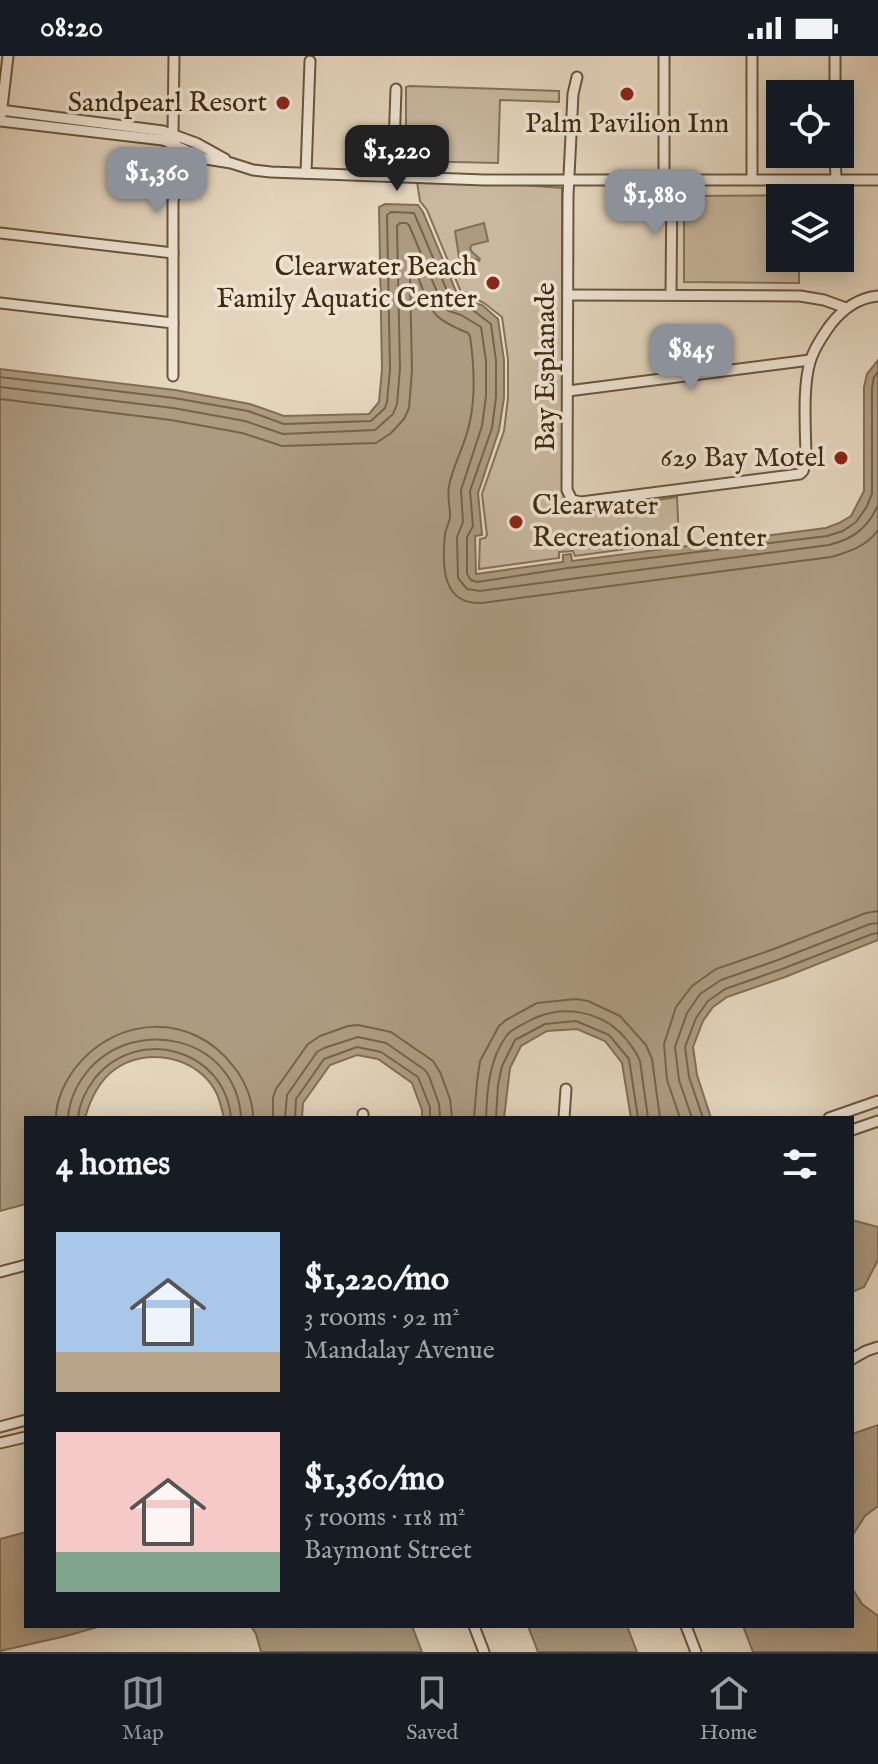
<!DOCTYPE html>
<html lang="en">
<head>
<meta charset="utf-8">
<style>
	:root { --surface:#171b24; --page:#242831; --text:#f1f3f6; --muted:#9ea1a6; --line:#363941; --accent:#8c9099 }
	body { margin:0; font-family:"IM FELL English",serif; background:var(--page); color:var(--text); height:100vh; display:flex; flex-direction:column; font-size:30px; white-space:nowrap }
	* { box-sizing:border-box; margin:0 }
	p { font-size:26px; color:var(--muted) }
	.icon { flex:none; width:44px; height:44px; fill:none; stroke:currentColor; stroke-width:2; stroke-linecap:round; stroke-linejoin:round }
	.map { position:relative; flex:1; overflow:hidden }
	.panel { position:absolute; left:24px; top:1060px; width:830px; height:512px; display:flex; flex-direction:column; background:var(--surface); border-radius:0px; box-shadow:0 4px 20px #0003 }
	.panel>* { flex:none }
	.tools { position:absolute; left:766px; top:24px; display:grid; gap:16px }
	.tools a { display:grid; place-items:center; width:88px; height:88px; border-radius:0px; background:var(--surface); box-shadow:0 4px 20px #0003; font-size:40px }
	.price { position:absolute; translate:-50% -68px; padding:0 18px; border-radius:16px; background:var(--accent); color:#fff; font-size:26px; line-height:52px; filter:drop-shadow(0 2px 4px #0008) }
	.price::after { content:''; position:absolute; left:50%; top:48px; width:24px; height:18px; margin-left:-12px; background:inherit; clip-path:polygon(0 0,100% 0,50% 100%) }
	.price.active { background:#222; color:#fff }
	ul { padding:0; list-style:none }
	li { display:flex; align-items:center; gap:24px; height:200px; padding:0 32px }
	li span { display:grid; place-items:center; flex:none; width:224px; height:160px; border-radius:0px; color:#555 }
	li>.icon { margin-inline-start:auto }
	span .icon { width:96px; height:96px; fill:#fffc; stroke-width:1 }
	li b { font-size:34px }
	h2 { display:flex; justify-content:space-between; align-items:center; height:96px; padding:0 32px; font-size:34px }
	.status { display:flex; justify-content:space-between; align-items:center; height:56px; padding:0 40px; background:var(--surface); direction:ltr }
	.status svg { height:22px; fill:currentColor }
	.menu { display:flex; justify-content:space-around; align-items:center; height:112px; border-top:2px solid var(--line); background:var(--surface); font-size:22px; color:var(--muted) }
	.menu a { display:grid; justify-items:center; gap:4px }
	.menu .active { color:var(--accent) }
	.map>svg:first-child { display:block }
</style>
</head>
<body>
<div class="status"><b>08:20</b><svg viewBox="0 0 49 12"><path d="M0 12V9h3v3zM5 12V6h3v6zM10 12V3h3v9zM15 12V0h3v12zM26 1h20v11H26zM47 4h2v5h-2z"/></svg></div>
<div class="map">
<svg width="878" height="1596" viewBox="0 0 878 1596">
	<rect width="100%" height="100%" fill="#e4d5bd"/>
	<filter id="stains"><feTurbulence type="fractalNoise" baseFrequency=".0025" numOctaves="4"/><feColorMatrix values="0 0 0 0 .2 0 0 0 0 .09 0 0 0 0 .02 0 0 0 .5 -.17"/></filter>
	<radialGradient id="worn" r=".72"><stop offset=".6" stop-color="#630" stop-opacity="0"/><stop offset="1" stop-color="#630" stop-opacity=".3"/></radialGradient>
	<!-- green -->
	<g fill="#c8b89f" stroke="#847256" stroke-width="2">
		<path d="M 410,30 L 559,35 L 559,46 L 500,44 L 498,107 L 408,105 L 406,98 L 406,31 Z"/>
		<path d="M 417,126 L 510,128 L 562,132 L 562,434 L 569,447 L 569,458 L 677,441 L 679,486 L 575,500 L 573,495 L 559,496 L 559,502 L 479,513 L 480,483 L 485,482 L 487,479 L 482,438 L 504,375 L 508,342 L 508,303 L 502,261 L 484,247 L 478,244 L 476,238 L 461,236 L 427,154 L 420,145 Z"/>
		<path d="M 829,139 L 829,142 L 780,142 L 780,202 L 799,202 L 799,227 L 684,226 L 684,140 Z"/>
	</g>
	<!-- water -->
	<g fill="#ad9b81" stroke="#826e52" stroke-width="2">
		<path d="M 385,148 L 418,149 L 423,156 L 458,240 L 473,241 L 474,247 L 482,249 L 498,263 L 504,304 L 504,342 L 499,374 L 478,437 L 482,479 L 475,480 L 476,518 L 563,506 L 563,499 L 571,498 L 572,505 L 826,472 L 839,467 L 851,460 L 864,435 L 864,331 L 867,318 L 878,304 L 878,884 L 785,921 L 727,941 L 713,951 L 703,965 L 693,991 L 697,1019 L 711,1062 L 631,1062 L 622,1007 L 605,985 L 577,973 L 547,975 L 521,990 L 510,1012 L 504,1062 L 422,1062 L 422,1054 L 412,1027 L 378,1003 L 357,999 L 330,1009 L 303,1047 L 302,1062 L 224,1062 C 222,1054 220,1045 217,1038 C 199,1000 146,990 114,1014 C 98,1026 90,1044 85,1062 L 26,1062 L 26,1148 L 0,1155 L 0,313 L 175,334 L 250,348 L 284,360 L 369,358 L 379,346 L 382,313 L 379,151 Z"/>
		<path d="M 484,167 L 488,185 L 472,189 L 470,192 L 472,196 L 480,203 L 479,205 L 476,203 L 470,205 L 462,204 L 459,201 L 455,175 Z"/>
		<path d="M 852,1164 L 878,1171 L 878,1204 L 864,1231 L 852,1236 Z"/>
		<path d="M 878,1369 L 878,1450 L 865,1460 L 852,1480 L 852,1378 Z"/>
		<path d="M 26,1476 L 26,1570 L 101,1570 L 66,1580 L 0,1595 L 0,1483 Z"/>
		<path d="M 852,1532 L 862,1548 L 878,1560 L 878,1596 L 753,1596 L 743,1570 L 852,1570 Z"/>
		<path d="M 251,1570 L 412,1570 L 422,1596 L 261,1596 L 256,1578 Z"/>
		<path d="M 528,1570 L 627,1570 L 637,1596 L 538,1596 Z"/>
	</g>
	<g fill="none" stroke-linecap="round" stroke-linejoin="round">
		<!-- shore -->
		<g stroke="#776346" stroke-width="2">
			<path d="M 0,321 L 174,342 L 248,355 L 284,368 L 371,365 L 385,352 L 387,346 L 390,313 L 387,159 L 391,156 L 414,157 L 451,244 L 456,248 L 466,249 L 491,268 L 496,305 L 496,341 L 492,372 L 470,435 L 473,470 L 467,481 L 467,518 L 471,524 L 477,526 L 568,512 L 827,480 L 843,475 L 856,466 L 866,452 L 872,438 L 872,332 L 874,321 L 878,316"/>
			<path d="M 0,331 L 173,352 L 245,365 L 283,378 L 375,374 L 393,358 L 397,348 L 400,313 L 397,170 L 400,167 L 406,167 L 409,169 L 443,250 L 449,255 L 461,259 L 481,271 L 486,305 L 486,340 L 482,370 L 461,434 L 463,466 L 457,481 L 458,522 L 467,533 L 480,535 L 829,489 C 853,483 868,472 878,449"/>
			<path d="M 0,343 L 171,364 L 242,377 L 282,390 L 376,387 L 391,377 L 404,363 L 409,352 L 412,314 L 410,222 L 415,219 L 418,221 C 432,257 431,262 468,277 L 470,280 C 474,308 476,337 470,365 C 466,388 453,408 449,430 C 447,440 450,450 450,460 C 450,466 446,472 445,478 C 442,508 441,549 482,547 L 831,501 C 849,496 867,490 878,474"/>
			<path d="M 56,1062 C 56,1044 65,1025 76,1011 C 117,959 193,956 234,1011 C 245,1025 253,1044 253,1062"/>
			<path d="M 68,1062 C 69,1046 76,1030 86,1017 C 134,957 237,981 241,1062"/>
			<path d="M 78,1062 C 79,1047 86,1034 95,1022 C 138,969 225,993 231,1062"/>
			<path d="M 273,1062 L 273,1042 L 276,1033 L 308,988 L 320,980 L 348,970 L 358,969 L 391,976 L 433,1005 L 440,1016 L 450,1043 L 452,1062"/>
			<path d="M 285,1062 L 287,1039 L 317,996 L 324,992 L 358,981 L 386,987 L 425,1014 L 429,1020 L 439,1048 L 440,1062"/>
			<path d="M 295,1062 L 296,1043 L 324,1003 L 357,991 L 381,996 L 418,1021 L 430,1051 L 430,1062"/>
			<path d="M 474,1062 L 477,1026 L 480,1005 L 499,970 L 506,964 L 537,947 L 576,943 L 588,945 L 620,960 L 646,989 L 652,1003 L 660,1062"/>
			<path d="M 486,1062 C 487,1034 489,1003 507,979 C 512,973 520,970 527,966 C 561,947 603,954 627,984 C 632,991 637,997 640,1005 L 648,1062"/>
			<path d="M 496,1062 L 498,1029 L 502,1010 L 515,984 L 545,968 L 576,965 L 609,979 L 629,1003 L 638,1062"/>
			<path d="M 680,1062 L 667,1024 L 664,988 L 676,951 L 692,930 L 716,913 L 774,893 L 866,857 L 878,855"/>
			<path d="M 692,1062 L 679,1024 L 675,991 L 687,957 L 700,938 L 721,924 L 778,904 L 870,868 L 878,867"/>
			<path d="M 703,1062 L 689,1021 L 685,991 L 696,962 L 708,945 L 725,933 L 782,913 L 872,878 L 878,877"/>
		</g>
		<!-- minor casing -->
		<g stroke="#6a5638" stroke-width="13">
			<g id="minor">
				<path d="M 664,0 L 664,123"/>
				<path d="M 752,0 L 752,123"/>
				<path d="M 835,0 L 835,38"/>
				<path d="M 577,21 L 573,38 L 568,140 L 567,434 L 572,444 L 581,446 L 800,418 L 803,415 L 806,406 C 806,377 802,333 810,306 C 814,292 823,279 831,268 C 844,252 858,242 878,240"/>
				<path d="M 0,54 L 163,75 L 196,87 L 225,103"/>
				<path d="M 1,60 L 8,0"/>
				<path d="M 0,65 L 163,84 L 206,103 L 231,107 L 253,114 L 271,116 L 484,124 L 878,124"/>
				<path d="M 835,98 L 836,123"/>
				<path d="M 306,117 L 310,5"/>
				<path d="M 393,120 L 396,33"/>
				<path d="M 0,177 L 173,197"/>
				<path d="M 568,239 L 800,240 L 824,244 L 846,252"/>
				<path d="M 671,239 L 672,123"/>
				<path d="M 0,247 L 173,267"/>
				<path d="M 173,320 L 173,146 C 177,124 180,99 173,77 L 174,0"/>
				<path d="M 568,335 L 810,304"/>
				<path d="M 363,1062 L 363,1058"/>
				<path d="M 564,1062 L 566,1033"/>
				<path d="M 829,1062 L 878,1045"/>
				<path d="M 852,1074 L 878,1065"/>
				<path d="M 0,1216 L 26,1209"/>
				<path d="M 852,1303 L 866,1295 L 878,1291"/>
				<path d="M 0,1371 L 26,1364"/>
				<path d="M 0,1387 L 26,1381"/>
				<path d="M 474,1570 L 484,1596"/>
				<path d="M 686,1570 L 696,1596"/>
			</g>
		</g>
		<!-- minor -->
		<use href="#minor" stroke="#ede4d4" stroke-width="9"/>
	</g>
	<!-- markers -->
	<g fill="#8f2418" stroke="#ede4d4" stroke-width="3">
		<circle cx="627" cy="38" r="8"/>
		<circle cx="283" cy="47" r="8"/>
		<circle cx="493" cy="227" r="8"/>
		<circle cx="841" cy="402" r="8"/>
		<circle cx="516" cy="466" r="8"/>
	</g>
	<g text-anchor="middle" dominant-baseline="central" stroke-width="7" stroke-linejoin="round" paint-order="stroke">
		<!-- poi labels -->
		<g font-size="28" fill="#412b0c" stroke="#ede4d4" text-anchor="end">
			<text x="267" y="47">Sandpearl Resort</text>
			<text x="627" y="68" text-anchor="middle">Palm Pavilion Inn</text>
			<text x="477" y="211">Clearwater Beach<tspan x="477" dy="32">Family Aquatic Center</tspan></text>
			<text x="825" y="402">629 Bay Motel</text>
			<text x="532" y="450" text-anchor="start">Clearwater<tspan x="532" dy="32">Recreational Center</tspan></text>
		</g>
		<!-- street labels -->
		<g font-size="28" fill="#412b0c" stroke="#ede4d4">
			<text transform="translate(546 311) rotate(-90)">Bay Esplanade</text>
		</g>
	</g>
	<rect width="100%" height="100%" filter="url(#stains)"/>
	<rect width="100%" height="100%" fill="url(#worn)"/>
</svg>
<div class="tools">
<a><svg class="icon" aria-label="locate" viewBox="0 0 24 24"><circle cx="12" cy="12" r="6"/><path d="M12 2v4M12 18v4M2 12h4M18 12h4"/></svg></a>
<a><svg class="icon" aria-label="layers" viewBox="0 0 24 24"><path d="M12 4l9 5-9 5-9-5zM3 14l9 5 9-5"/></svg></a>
</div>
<b class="price active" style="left:397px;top:137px">$1,220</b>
<b class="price" style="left:157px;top:159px">$1,360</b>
<b class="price" style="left:655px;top:181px">$1,880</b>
<b class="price" style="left:691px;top:336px">$845</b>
<section class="panel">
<h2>4 homes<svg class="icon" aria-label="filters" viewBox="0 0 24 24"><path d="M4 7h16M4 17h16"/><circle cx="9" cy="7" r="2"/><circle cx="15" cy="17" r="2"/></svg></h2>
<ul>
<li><span style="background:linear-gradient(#a9c7e8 75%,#b9a48a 0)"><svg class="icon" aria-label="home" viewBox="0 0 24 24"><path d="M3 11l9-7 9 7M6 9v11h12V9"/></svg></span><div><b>$1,220/mo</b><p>3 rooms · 92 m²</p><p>Mandalay Avenue</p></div></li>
<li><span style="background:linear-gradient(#f6c9c9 75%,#7fa58c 0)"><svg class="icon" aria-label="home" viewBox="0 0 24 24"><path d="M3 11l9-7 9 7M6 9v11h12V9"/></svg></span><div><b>$1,360/mo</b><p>5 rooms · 118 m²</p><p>Baymont Street</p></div></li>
</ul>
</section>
</div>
<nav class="menu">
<a class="active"><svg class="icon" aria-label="map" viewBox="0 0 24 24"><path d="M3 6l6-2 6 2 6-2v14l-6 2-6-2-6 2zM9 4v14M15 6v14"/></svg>Map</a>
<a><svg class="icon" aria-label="saved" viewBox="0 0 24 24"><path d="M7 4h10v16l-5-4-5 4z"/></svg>Saved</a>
<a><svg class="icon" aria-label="home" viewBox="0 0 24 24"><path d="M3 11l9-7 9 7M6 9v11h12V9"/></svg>Home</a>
</nav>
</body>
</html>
